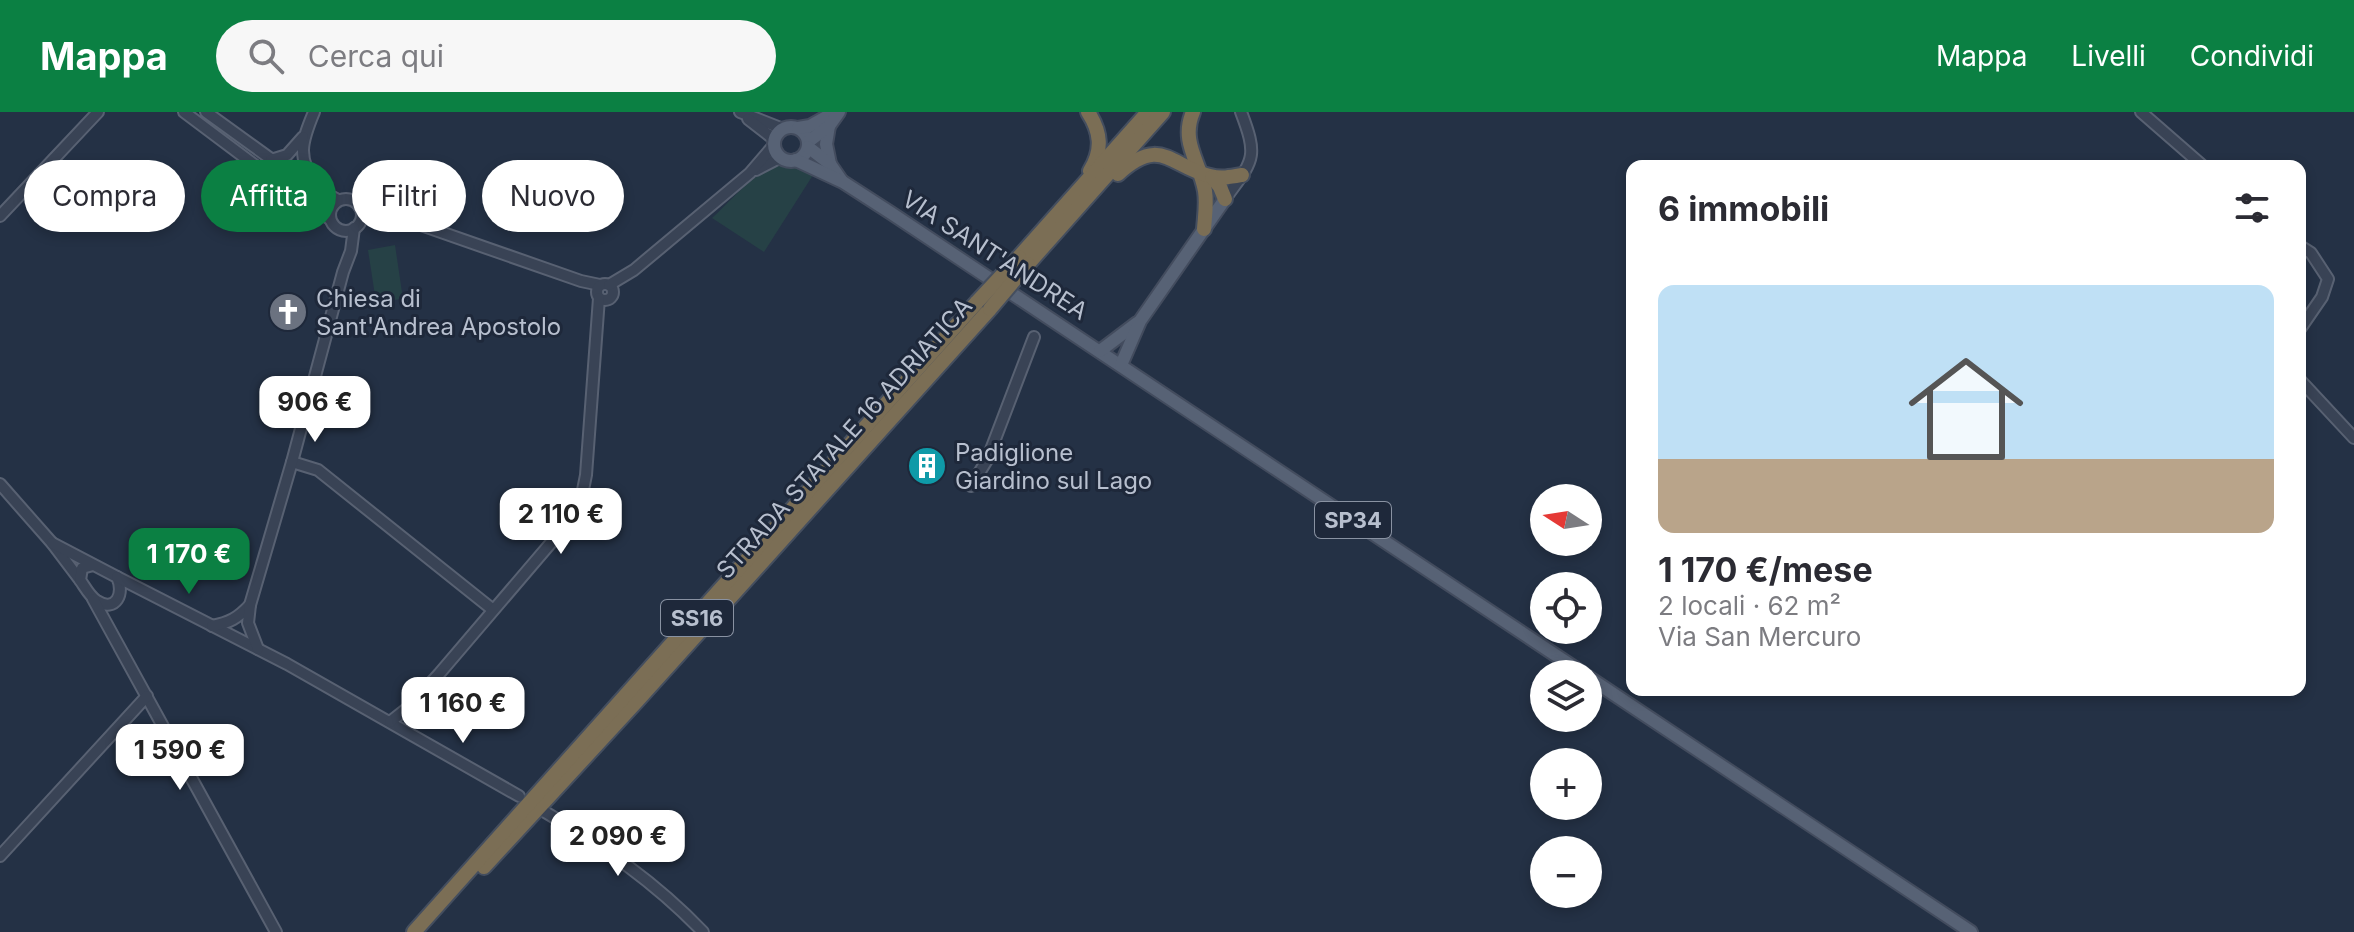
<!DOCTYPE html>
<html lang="it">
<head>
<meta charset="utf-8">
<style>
	:root { --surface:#fff; --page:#f7f7f7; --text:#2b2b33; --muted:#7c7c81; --accent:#0b8043 }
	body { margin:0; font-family:Inter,sans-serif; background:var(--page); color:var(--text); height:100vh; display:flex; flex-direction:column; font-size:30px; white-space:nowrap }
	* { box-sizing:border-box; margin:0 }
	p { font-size:26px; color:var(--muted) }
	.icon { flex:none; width:44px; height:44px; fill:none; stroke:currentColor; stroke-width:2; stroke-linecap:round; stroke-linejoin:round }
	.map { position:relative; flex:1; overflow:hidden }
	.side { position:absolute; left:1626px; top:48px; width:680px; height:536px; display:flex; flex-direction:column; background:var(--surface); border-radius:16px; box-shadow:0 4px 12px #0003 }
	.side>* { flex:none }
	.guide { position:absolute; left:24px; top:48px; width:760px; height:72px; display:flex; gap:16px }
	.needle { width:52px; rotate:282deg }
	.buttons { position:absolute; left:1530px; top:372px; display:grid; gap:16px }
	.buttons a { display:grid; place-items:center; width:72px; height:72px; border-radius:50%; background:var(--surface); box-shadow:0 4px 12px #0003; font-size:40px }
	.price { position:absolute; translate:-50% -68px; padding:0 18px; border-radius:16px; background:#fff; color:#222; font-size:26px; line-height:52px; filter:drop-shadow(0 2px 4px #0008) }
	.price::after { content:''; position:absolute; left:50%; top:48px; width:24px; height:18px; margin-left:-12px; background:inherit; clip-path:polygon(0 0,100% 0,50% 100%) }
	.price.selected { background:var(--accent); color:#fff }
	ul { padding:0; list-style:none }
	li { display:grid; align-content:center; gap:16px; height:424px; padding:0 32px }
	li span { display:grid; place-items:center; height:248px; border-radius:16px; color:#555 }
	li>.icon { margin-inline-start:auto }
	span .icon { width:144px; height:144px; fill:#fffc; stroke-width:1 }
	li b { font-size:34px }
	h2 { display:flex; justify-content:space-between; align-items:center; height:96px; padding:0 32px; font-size:34px }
	.chip { padding:0 28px; border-radius:36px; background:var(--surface); box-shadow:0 4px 12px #0003; font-size:28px; line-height:72px }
	.chip.selected { background:var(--accent); color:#fff }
	header { display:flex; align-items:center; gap:48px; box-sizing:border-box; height:112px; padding:0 40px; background:var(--accent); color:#fff }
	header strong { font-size:38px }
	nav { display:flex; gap:44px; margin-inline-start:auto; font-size:28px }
	.search { width:560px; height:72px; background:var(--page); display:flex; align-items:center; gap:20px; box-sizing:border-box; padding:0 28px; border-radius:44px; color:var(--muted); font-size:30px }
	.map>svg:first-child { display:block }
</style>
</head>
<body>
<header>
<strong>Mappa</strong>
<div class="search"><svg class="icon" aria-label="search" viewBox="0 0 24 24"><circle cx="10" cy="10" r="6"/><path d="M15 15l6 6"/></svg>Cerca qui</div>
<nav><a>Mappa</a><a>Livelli</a><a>Condividi</a></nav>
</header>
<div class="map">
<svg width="2354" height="820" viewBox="0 0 2354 820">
	<rect width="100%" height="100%" fill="#243145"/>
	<!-- green -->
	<g fill="#264146">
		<path d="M 789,51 L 806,57 L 813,63 L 764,140 L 712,106 C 733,87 759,53 789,51 Z"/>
		<path d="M 395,133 L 403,187 L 376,190 L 368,138 Z"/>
	</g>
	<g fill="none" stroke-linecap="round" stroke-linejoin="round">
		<!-- minor casing -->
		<g stroke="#586172" stroke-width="14">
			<g id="minor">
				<path d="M 184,0 L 316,99 L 330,107"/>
				<path d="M 206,0 L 300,68 L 338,88"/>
				<path d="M 314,0 C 301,31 297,45 316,74"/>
				<path d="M 740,0 L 783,17"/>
				<path d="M 2141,0 L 2203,54"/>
				<path d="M 748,7 L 775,28"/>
				<path d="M 271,48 L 287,43 L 303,25"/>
				<path d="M 756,58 L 781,45"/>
				<circle cx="346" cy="103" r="16"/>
				<path d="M 1225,87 C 1253,48 1259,47 1241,0"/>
				<path d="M 359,94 L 375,97 L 581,169 L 600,173"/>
				<path d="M 0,104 L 98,0"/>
				<path d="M 2300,134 L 2311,141 L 2328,167 L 2322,185 L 2300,217"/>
				<circle cx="605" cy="180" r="8"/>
				<path d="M 609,173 L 634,158 L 750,61 L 774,33"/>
				<path d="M 2300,268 L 2354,326"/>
				<path d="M 292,350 L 318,358 L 492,497"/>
				<path d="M 0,372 L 52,431 L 80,468"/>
				<path d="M 971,374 L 987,348 L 1034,225"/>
				<path d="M 52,431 L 117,465 C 125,481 116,501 97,489 C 90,485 85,475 80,468 L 82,456 L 93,453"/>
				<path d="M 117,465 L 287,552 L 519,684"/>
				<path d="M 93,487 L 276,820"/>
				<path d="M 212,514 C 229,511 238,506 250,493"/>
				<path d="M 258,537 L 248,511 L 250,493 L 292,350 L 343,160 L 351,139 L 354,116"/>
				<path d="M 390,610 L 409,595 L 439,562 L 579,398 L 586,363 L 599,186"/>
				<path d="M 545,700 C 603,734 656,771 703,820"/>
				<path d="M 0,744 L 147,584"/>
			</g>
		</g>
		<!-- major casing -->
		<g stroke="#434c5e" stroke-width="16">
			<g id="major">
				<path d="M 829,14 L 826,32 L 830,52"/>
				<circle cx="791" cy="32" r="17"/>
				<path d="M 798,16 L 810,14 L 835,0"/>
				<path d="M 808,30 L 829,14 L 839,0"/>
				<path d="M 808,35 L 830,52 L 841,68"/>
				<path d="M 796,48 L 843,70 L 891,101 L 1584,562"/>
				<path d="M 1100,239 L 1137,211"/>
				<path d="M 1121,253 L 1140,209 L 1225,87"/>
				<path d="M 1588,565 L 1971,820"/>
			</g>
		</g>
		<!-- highway casing -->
		<g stroke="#444e5f" stroke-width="18">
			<g id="highway">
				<path d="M 1088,0 C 1101,20 1103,38 1090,59"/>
				<path d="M 1193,0 C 1180,30 1200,50 1205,79 C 1207,92 1205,104 1204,117"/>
				<path d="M 1118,62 C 1161,23 1170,54 1210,64 C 1221,67 1231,65 1242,63"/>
				<path d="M 1212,65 L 1220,75 L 1225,87"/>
				<path d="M 1019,145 L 1148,0"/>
				<path d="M 1028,152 L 1163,0"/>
				<path d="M 484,755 L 637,589 L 990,197"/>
				<path d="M 414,820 L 977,190"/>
			</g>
		</g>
		<!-- minor -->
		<use href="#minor" stroke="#394355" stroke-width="10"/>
		<!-- major -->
		<use href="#major" stroke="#576275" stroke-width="12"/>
		<!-- highway -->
		<use href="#highway" stroke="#7b6e55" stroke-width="14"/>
		<!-- highway-bridge casing -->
		<g stroke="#444e5f" stroke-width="18" stroke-linecap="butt">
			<g id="highway-bridge">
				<path d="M 977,190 L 1019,145"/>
				<path d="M 990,197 L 1028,152"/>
			</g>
		</g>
		<!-- highway-bridge -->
		<use href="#highway-bridge" stroke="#7b6e55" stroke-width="14"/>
	</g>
	<!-- icons -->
	<defs>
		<g id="church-disc" transform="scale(2)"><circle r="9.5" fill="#6b7280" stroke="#1e283a"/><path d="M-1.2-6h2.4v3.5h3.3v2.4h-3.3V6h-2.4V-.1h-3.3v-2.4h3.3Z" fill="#fff"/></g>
		<g id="building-disc" transform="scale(2)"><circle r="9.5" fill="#0f9aa8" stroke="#1e283a"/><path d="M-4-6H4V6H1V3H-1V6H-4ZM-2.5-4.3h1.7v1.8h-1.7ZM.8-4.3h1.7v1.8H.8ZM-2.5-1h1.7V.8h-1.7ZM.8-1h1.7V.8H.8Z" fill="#fff"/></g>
	</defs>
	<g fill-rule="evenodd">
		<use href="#church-disc" x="288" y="200"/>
		<use href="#building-disc" x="927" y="354"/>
	</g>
	<g text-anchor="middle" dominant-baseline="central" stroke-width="6" stroke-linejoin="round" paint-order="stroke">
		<!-- shield labels -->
		<g fill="#1e283a" stroke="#8992a2" stroke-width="2">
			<rect x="1315" y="390" width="76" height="36" rx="6"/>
			<rect x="661" y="488" width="72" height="36" rx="6"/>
		</g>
		<g font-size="22" font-weight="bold" fill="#b7bfce">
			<text x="1353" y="408">SP34</text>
			<text x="697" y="506">SS16</text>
		</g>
		<!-- street labels -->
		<g font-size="24" fill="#b7bfce" stroke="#1e283a">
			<text transform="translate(995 143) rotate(33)">VIA SANT'ANDREA</text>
			<text transform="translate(844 326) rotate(-48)">STRADA STATALE 16 ADRIATICA</text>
		</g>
		<!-- poi labels -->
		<g font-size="24" fill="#b7bfce" stroke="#1e283a" text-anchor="start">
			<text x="316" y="186">Chiesa di<tspan x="316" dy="28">Sant'Andrea Apostolo</tspan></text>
			<text x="955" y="340">Padiglione<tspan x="955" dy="28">Giardino sul Lago</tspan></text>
		</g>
	</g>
</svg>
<div class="buttons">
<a><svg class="needle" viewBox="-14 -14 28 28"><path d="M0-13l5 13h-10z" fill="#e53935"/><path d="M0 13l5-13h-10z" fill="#7c7c81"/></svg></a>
<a><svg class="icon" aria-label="locate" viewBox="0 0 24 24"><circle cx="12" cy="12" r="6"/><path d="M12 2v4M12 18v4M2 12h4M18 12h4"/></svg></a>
<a><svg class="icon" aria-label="layers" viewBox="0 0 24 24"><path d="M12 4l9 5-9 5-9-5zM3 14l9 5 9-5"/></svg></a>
<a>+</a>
<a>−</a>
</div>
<b class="price" style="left:315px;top:332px">906 €</b>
<b class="price" style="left:561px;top:444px">2 110 €</b>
<b class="price selected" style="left:189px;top:484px">1 170 €</b>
<b class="price" style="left:463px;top:633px">1 160 €</b>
<b class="price" style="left:180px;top:680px">1 590 €</b>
<b class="price" style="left:618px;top:766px">2 090 €</b>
<div class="guide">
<a class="chip">Compra</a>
<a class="chip selected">Affitta</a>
<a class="chip">Filtri</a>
<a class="chip">Nuovo</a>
</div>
<section class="side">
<h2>6 immobili<svg class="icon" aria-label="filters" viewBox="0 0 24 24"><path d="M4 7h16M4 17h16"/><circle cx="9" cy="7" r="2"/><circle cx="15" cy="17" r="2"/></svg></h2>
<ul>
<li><span style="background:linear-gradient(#bfe0f5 70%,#b9a48a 0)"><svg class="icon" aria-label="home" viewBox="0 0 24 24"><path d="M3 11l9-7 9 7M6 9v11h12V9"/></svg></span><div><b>1 170 €/mese</b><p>2 locali · 62 m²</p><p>Via San Mercuro</p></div></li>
</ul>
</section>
</div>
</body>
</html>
